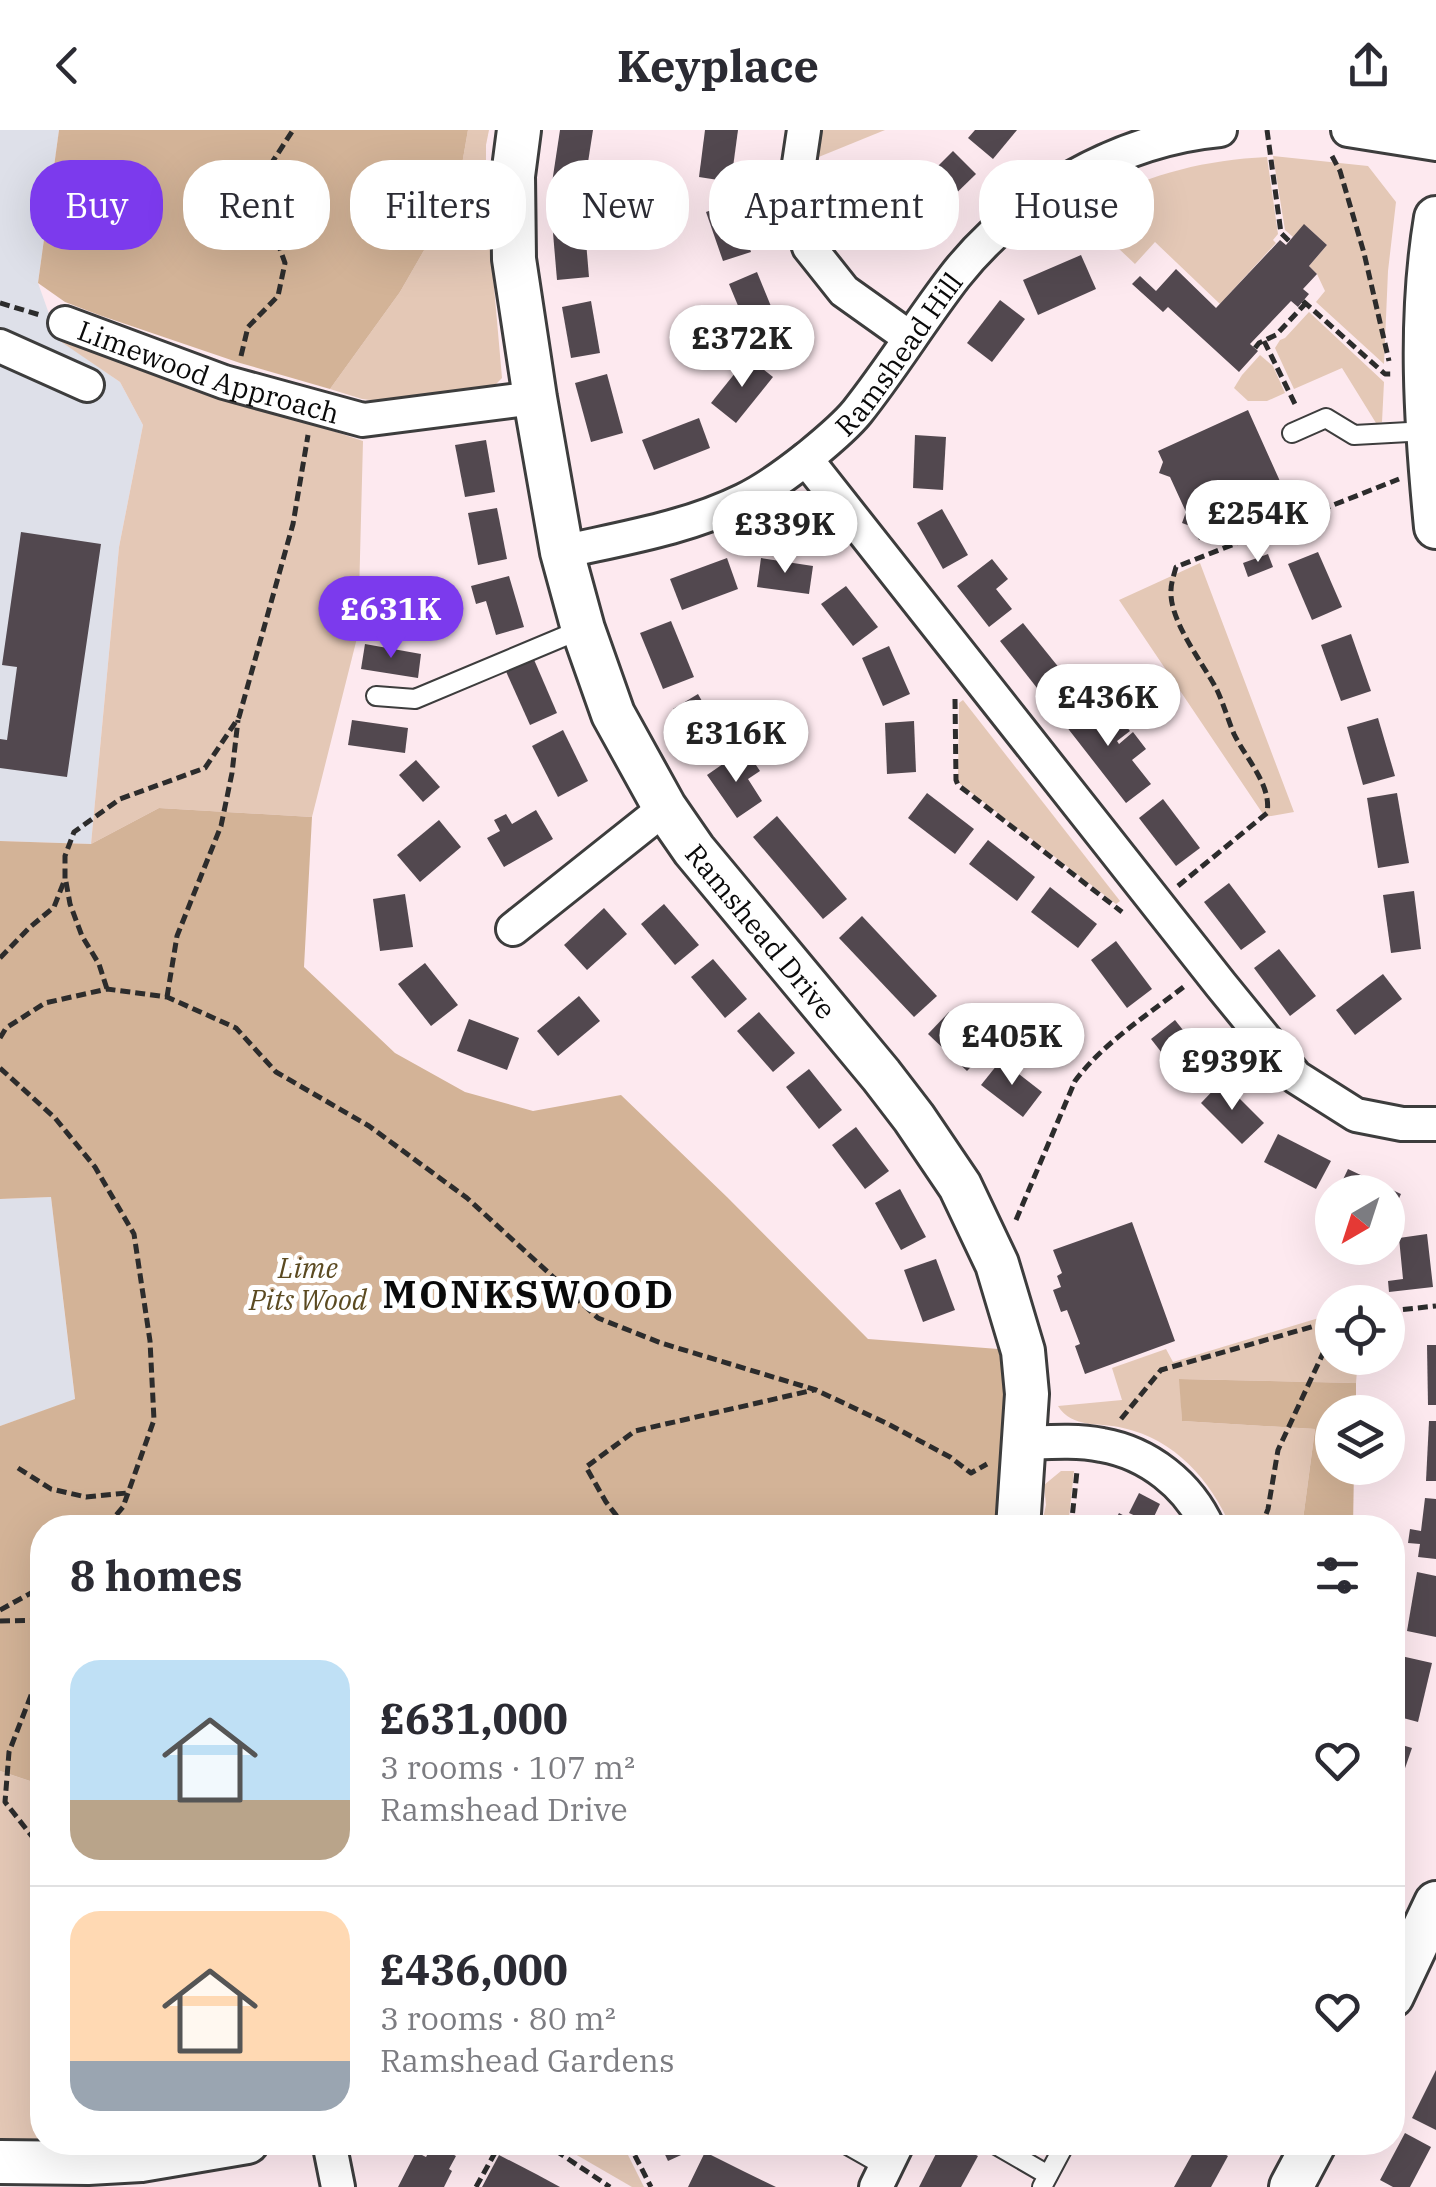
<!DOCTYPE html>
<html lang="en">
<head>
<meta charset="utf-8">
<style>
	:root { --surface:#fff; --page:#f2f2f3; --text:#2b2b33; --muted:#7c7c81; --line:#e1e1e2; --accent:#7c3aed }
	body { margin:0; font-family:"IBM Plex Serif",serif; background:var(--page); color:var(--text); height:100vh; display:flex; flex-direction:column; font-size:38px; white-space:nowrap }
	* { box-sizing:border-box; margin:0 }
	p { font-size:32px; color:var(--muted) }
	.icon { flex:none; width:55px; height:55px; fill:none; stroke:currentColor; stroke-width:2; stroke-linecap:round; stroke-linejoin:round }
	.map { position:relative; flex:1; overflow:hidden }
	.panel { position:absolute; left:30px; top:1385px; width:1375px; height:640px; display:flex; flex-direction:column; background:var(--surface); border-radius:40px; box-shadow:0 10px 40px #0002 }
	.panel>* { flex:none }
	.guide { position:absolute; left:30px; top:30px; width:1378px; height:90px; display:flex; gap:20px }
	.needle { width:65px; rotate:219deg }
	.controls { position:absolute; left:1315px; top:1045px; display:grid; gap:20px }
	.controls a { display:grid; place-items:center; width:90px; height:90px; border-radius:50%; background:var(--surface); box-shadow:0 10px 40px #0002; font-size:50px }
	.price { position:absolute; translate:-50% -85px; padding:0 22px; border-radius:35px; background:#fff; color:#222; font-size:32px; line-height:65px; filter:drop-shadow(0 2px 5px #0008) }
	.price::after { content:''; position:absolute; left:50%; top:60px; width:30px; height:22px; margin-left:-15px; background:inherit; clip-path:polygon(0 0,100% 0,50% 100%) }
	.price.current { background:var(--accent); color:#fff }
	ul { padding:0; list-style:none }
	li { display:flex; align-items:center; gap:30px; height:250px; padding:0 40px }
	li+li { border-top:2px solid var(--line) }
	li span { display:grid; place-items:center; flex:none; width:280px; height:200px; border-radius:30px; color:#555 }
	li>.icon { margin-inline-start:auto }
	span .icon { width:120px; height:120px; fill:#fffc; stroke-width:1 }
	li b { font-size:42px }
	h2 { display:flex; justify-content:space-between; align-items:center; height:120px; padding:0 40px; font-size:42px }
	.pill { padding:0 35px; border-radius:40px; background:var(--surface); box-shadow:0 10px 40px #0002; font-size:35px; line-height:90px }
	.pill.current { background:var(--accent); color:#fff }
	header { display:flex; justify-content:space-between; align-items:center; height:130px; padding:0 40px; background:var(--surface); font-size:45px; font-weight:800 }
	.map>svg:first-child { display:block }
</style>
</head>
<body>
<header><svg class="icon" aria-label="back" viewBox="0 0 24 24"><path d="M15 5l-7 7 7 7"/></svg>Keyplace<svg class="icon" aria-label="share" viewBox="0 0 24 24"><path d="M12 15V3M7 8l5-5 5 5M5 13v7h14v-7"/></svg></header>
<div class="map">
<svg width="1436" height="2057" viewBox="0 0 1436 2057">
	<rect width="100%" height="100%" fill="#fde9ef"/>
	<!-- industrial -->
	<g fill="#dee0e9">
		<path d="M 0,0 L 59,0 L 38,153 L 58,209 L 120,252 L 143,295 L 119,417 L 91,714 L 0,711 Z"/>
		<path d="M 51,1067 L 75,1270 L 0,1296 L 0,1069 Z"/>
	</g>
	<!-- green -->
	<g fill="#e4c8b6">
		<path d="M 468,0 L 489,0 L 486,15 L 486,65 L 502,248 L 490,260 L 409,275 L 362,269 L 330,259 L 400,162 L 457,63 Z"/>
		<path d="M 804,0 L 885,0 L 799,35 Z"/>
		<path d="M 1273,26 L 1368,36 L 1396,72 L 1388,141 L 1384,234 L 1316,172 L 1325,161 L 1317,144 L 1309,136 L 1327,115 L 1305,95 L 1293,107 L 1285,100 Z"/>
		<path d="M 1267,27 L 1278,104 L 1273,110 L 1276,113 L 1220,174 L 1155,112 L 1135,134 L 1117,117 L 1099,71 C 1153,43 1206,30 1267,27 Z"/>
		<path d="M 1309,182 L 1384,252 L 1382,292 L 1376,293 L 1342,238 L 1294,259 L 1275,218 L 1280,210 L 1285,208 Z"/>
		<path d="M 57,209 L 363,311 L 358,504 L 312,687 L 159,678 L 91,714 L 119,417 L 143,295 L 120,252 Z"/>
		<path d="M 1260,225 L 1273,236 L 1285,263 L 1267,271 L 1248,271 L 1234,258 L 1242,245 Z"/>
		<path d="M 1200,433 L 1206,449 L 1294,682 L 1265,687 L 1119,470 Z"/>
		<path d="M 963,570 L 1120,771 L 1116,774 L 960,654 L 958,649 L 959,573 Z"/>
		<path d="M 1332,1184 L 1332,1228 L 1358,1228 L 1356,1253 L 1180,1249 L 1182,1291 L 1315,1299 L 1302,1397 L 1231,1397 C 1211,1351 1175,1309 1123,1298 C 1100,1292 1072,1299 1058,1276 L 1122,1270 L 1112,1238 L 1166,1219 L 1173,1232 Z"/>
		<path d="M 1061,1341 L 1074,1341 L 1068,1397 L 1041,1397 L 1046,1375 L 1044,1355 Z"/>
		<path d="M 0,1641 L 42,1655 L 42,2012 L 0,2015 Z"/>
		<path d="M 556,2013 L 622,2013 L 644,2057 L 632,2057 Z"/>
	</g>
	<!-- forest -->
	<g fill="#d3b397">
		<path d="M 59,0 L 468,0 L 457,63 L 400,162 L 330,259 L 240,233 L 99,185 L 65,172 L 38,153 Z"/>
		<path d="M 159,678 L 312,687 L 304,837 L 395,923 L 465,962 L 533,981 L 621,965 L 727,1067 L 868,1209 L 1023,1221 L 1018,1397 L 42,1398 L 42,1655 L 0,1641 L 0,1296 L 75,1269 L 51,1067 L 0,1069 L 0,711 L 91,714 Z"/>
		<path d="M 1179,1249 L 1356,1253 L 1356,1282 L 1332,1282 L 1332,1338 L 1354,1338 L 1353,1397 L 1302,1397 L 1315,1299 L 1182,1291 Z"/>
	</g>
	<!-- building -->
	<g fill="#52484f">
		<path d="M 560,0 L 593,0 L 582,71 L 550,66 Z"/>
		<path d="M 705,0 L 738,0 L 731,52 L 699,47 Z"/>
		<path d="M 975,0 L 1017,0 L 993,29 L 968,8 Z"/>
		<path d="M 953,21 L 976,44 L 938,81 L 916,58 Z"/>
		<path d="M 902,60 L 911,91 L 848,107 L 840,75 Z"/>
		<path d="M 734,72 L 751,122 L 723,131 L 706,82 Z"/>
		<path d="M 584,88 L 589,147 L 557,150 L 552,91 Z"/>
		<path d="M 1304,94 L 1327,115 L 1309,136 L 1317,144 L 1303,159 L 1309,164 L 1298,177 L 1291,171 L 1250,214 L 1258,221 L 1239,242 L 1168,177 L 1163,182 L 1132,154 L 1140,146 L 1156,161 L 1176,139 L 1216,178 L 1280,110 L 1286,115 Z"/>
		<path d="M 1081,125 L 1096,159 L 1038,185 L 1023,150 Z"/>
		<path d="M 757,142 L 779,196 L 751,207 L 729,154 Z"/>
		<path d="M 1000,170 L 1025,189 L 992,232 L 967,213 Z"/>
		<path d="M 591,171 L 600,223 L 571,228 L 562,177 Z"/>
		<path d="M 748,227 L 773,247 L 736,293 L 711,273 Z"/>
		<path d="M 607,244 L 623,303 L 591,312 L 575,253 Z"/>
		<path d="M 1248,280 L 1288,369 L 1274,376 L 1270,386 L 1260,382 L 1226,398 L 1222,408 L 1212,405 L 1199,410 L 1193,397 L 1182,393 L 1186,382 L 1170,347 L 1159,343 L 1163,332 L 1158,321 Z"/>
		<path d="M 699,288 L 710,318 L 654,340 L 642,310 Z"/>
		<path d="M 915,305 L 946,307 L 943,360 L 913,358 Z"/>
		<path d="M 486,310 L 495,362 L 465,367 L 455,315 Z"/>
		<path d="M 497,378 L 507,429 L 478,435 L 468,383 Z"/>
		<path d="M 942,379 L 968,425 L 943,439 L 917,393 Z"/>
		<path d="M 21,402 L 101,414 L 67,647 L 0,638 L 0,609 L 7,610 L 17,537 L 2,535 Z"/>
		<path d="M 1318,422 L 1342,477 L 1312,490 L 1288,434 Z"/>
		<path d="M 1268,424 L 1273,437 L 1248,447 L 1243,433 Z"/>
		<path d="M 727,428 L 738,459 L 682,480 L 670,449 Z"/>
		<path d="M 761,428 L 813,436 L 809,464 L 757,457 Z"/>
		<path d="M 992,429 L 1008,449 L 996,459 L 1012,479 L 989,497 L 957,456 Z"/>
		<path d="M 509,446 L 524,497 L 496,505 L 486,471 L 476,474 L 471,456 Z"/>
		<path d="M 846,456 L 878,497 L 853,516 L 821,474 Z"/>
		<path d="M 671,491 L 694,547 L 663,559 L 640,503 Z"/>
		<path d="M 1023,493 L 1060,539 L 1037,558 L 1000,511 Z"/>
		<path d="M 1351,504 L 1371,561 L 1341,571 L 1321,515 Z"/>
		<path d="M 365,514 L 421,524 L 418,548 L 361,539 Z"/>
		<path d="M 889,516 L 910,564 L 883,576 L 862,528 Z"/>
		<path d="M 532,525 L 557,583 L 530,595 L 504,537 Z"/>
		<path d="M 698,564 L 724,610 L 699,625 L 673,579 Z"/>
		<path d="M 1084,568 L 1109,601 L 1122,591 L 1130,601 L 1117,611 L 1119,614 L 1133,602 L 1146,619 L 1132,630 L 1151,654 L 1126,673 L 1059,587 Z"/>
		<path d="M 1378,588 L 1395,646 L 1363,655 L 1347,597 Z"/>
		<path d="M 352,590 L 408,598 L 405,623 L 348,615 Z"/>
		<path d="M 914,591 L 916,642 L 887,644 L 885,593 Z"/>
		<path d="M 563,600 L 588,651 L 558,667 L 532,616 Z"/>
		<path d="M 733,627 L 740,637 L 752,629 L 760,641 L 748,649 L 762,671 L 737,688 L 707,645 Z"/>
		<path d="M 416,630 L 440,657 L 423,672 L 399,645 Z"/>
		<path d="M 927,663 L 974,699 L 955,724 L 908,688 Z"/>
		<path d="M 1397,663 L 1409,733 L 1378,738 L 1367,668 Z"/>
		<path d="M 1163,669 L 1200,718 L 1176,736 L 1139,688 Z"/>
		<path d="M 536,680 L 553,709 L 504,737 L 487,708 L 500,701 L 494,690 L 506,684 L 512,694 Z"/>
		<path d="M 777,686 L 847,769 L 823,789 L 753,707 Z"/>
		<path d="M 439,690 L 461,717 L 420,752 L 397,725 Z"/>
		<path d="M 988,710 L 1035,747 L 1017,771 L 969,734 Z"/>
		<path d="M 1229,753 L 1266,802 L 1241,820 L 1204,772 Z"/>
		<path d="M 1050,757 L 1097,794 L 1078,818 L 1031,782 Z"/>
		<path d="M 1414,761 L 1421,819 L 1391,823 L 1383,765 Z"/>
		<path d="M 405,764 L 413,817 L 380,821 L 373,769 Z"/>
		<path d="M 664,774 L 699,815 L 675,835 L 641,794 Z"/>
		<path d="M 604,778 L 627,804 L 587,840 L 564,815 Z"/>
		<path d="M 862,786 L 937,866 L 914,887 L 839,808 Z"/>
		<path d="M 1116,811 L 1152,859 L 1127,878 L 1091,830 Z"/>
		<path d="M 1279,819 L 1316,866 L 1290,886 L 1254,838 Z"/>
		<path d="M 713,829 L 747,869 L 725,888 L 691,847 Z"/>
		<path d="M 425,833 L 458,875 L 431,896 L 398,854 Z"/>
		<path d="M 1383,844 L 1402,869 L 1355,905 L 1336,880 Z"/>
		<path d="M 579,866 L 600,891 L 558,926 L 537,901 Z"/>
		<path d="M 759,882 L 795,923 L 773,942 L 737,901 Z"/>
		<path d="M 949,882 L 988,919 L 967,941 L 928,904 Z"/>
		<path d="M 469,889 L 519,908 L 507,940 L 457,921 Z"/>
		<path d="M 1175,890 L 1211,935 L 1187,955 L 1151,909 Z"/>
		<path d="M 1001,930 L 1042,962 L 1023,987 L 981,955 Z"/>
		<path d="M 809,939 L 842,980 L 819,999 L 786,957 Z"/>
		<path d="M 1222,951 L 1264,993 L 1242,1014 L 1201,973 Z"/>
		<path d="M 856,997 L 889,1041 L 865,1059 L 832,1015 Z"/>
		<path d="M 1278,1004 L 1331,1031 L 1316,1059 L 1264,1032 Z"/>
		<path d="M 1348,1039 L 1401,1064 L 1388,1093 L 1388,1062 L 1337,1062 Z"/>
		<path d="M 900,1059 L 926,1107 L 901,1120 L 875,1073 Z"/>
		<path d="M 1132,1092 L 1175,1211 L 1085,1244 L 1075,1216 L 1080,1214 L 1067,1180 L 1061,1182 L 1053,1160 L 1061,1157 L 1057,1146 L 1062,1143 L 1053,1120 Z"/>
		<path d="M 1427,1104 L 1433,1157 L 1389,1162 L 1388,1151 L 1403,1149 L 1399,1108 Z"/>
		<path d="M 936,1129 L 955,1180 L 923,1192 L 904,1140 Z"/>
		<path d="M 1427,1215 L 1436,1215 L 1436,1275 L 1428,1275 Z"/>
		<path d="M 1429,1291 L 1436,1291 L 1436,1351 L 1426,1351 Z"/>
		<path d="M 1139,1363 L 1160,1374 L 1151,1393 L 1129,1383 Z"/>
		<path d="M 1425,1368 L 1436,1369 L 1436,1429 L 1418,1427 L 1420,1414 L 1408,1413 L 1410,1399 L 1421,1401 Z"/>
		<path d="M 1119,1383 L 1147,1398 L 1111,1398 Z"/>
		<path d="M 1417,1442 L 1436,1446 L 1436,1507 L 1407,1501 Z"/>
		<path d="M 1401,1526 L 1432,1533 L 1418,1592 L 1392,1585 L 1392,1560 Z"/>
		<path d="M 1392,1612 L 1412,1618 L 1393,1673 L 1392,1673 Z"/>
		<path d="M 1436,1940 L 1436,2000 L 1412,1988 Z"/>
		<path d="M 1405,2003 L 1431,2017 L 1410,2057 L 1393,2057 L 1380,2050 Z"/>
		<path d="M 659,2012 L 702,2012 L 703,2015 L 668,2031 Z"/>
		<path d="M 942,2012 L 951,2012 L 978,2026 L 961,2057 L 919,2057 Z"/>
		<path d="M 1199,2012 L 1203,2012 L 1228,2026 L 1211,2057 L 1174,2057 Z"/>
		<path d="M 433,2014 L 456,2026 L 449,2039 L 452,2041 L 444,2057 L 398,2057 L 416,2022 L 426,2027 Z"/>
		<path d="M 705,2022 L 743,2041 L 776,2057 L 688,2057 Z"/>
		<path d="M 499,2025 L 536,2044 L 560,2057 L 482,2057 Z"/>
	</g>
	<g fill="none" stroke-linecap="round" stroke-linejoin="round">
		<!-- service casing -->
		<g stroke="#3d3d3d" stroke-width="22">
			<g id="service">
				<path d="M 1292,303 L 1326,288 L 1354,305 L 1427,301"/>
				<path d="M 376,566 L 415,569 L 582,499"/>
				<path d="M 842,2012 L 886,2037"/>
				<path d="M 991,2012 L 1048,2045"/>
				<path d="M 1042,2057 L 1066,2012"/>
			</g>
		</g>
		<!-- minor casing -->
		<g stroke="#3d3d3d" stroke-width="38">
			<g id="minor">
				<path d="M 804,0 L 797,47 L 797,80 L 809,117 L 844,161 L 910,208"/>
				<path d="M 1348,0 L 1436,14"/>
				<path id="s1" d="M 65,193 L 224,252 L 363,290 L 535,268"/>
				<path d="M 0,216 L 87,255"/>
				<path d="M 806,329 L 1221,855 L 1296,947 L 1356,985 L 1402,994 L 1436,994"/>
				<path id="s2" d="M 562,422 C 624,408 687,398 744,370 C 765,360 788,343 807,328 C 824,314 844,298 857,282 C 892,238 921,190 955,146 C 1016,68 1120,9 1220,0"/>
				<path d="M 513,799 L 665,678"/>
				<path d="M 1025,1313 C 1050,1312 1077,1310 1102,1315 C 1148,1323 1189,1355 1208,1398"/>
				<path d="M 329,2012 L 338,2057"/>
				<path d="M 876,2057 L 898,2012"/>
			</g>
		</g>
		<!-- tertiary casing -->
		<g stroke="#3d3d3d" stroke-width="48">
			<g id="tertiary">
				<path id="s3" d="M 519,0 L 513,46 L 514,129 L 535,268 L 562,422 L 583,499 L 613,584 L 665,678 L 694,720 L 881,945 L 914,988 L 960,1056 L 997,1134 L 1023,1221 L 1027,1264 L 1018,1398"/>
				<path d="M 1436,88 C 1419,190 1426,294 1436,397"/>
				<path d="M 1392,1866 L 1436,1773"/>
				<path d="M 0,2032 L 88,2033 L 141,2030 L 247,2012"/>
				<path d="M 1291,2057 L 1315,2012"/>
			</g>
		</g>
		<!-- path -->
		<g stroke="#2c2c2c" stroke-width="5" stroke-dasharray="10 5" stroke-linecap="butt">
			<path d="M 1267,0 L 1281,103 L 1289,111"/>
			<path d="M 1332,26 L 1340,41 L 1364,123 L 1389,231"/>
			<path d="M 1303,171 L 1385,244 L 1392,244"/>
			<path d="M 0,173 L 40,185"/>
			<path d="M 1264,211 L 1296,276"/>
			<path d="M 1255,218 L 1259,213 L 1276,205 L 1306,173"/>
			<path d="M 241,226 L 248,197 L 278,166 L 285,133 L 273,100 L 262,48 L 293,0"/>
			<path d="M 955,569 L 956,650 L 958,655 L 1122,782"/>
			<path d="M 66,752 L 70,774 L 82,806 L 99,834 L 107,859"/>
			<path d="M 1178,756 L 1267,683 C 1272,655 1246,629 1234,604 C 1228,590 1224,575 1217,560 C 1203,533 1169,491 1171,460 C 1171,453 1174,445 1176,437 L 1399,349"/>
			<path d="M 0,828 L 29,798 L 54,777 L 65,749 L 65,726 L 74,702 L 120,669 L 205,638 L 239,587 L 293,394 L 308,305"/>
			<path d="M 167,867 L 177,806 L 221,696 L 232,643 L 238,590"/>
			<path d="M 0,908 L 6,898 L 45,873 L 107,859 L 167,867 L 236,898 L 276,942 L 369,996 L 467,1068 L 598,1188 L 661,1213 L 816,1260 L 888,1294 L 950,1327 L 971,1343 L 987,1334"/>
			<path d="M 0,938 L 55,988 L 95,1037 L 134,1104 L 150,1211 L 154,1290 L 123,1377 L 105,1398"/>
			<path d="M 1016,1090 L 1075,951 C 1104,912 1148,885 1186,855"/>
			<path d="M 1388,1181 L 1436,1176"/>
			<path d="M 1121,1289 L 1161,1240 L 1332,1191"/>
			<path d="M 18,1338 L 51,1359 L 86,1367 L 127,1363"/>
			<path d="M 626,1398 L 606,1372 L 586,1337 L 635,1301 L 814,1260"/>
			<path d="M 1071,1398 L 1077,1341"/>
			<path d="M 1261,1398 L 1268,1379 L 1278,1320 L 1332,1204"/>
			<path d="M 0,1480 L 42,1457"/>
			<path d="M 0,1491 L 42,1490"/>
			<path d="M 42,1537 L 9,1622 L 5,1672 L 42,1719"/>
			<path d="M 543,2012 L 610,2057"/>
			<path d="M 628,2012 L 651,2057"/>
			<path d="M 476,2057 L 501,2012"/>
		</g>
		<!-- service -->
		<use href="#service" stroke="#fff" stroke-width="18"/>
		<!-- minor -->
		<use href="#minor" stroke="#fff" stroke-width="32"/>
		<!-- tertiary -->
		<use href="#tertiary" stroke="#fff" stroke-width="42"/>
	</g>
	<g text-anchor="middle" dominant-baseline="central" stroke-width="10" stroke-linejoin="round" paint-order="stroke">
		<!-- street labels -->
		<g font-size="28" fill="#0a0a0a" stroke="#fff">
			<text stroke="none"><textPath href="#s2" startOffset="405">Ramshead Hill</textPath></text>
			<text stroke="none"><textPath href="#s1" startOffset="152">Limewood Approach</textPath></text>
			<text stroke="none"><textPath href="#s3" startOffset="860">Ramshead Drive</textPath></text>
		</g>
		<!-- park labels -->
		<g font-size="28" font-style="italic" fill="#5b4a21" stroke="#fff">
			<text x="308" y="1137">Lime<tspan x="308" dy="32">Pits Wood</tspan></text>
		</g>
		<!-- district labels -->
		<g font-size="38" font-weight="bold" letter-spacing="2.5" fill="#0a0a0a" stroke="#fff">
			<text x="529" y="1163">MONKSWOOD</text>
		</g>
	</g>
</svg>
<div class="controls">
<a><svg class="needle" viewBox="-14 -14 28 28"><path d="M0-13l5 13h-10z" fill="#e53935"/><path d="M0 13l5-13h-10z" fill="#7c7c81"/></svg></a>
<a><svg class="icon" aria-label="locate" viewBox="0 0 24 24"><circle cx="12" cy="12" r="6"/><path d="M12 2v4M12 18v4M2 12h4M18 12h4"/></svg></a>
<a><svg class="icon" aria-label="layers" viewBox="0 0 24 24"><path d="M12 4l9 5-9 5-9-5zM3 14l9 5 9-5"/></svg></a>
</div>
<b class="price" style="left:742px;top:260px">£372K</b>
<b class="price" style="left:1258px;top:435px">£254K</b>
<b class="price" style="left:785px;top:446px">£339K</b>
<b class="price current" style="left:391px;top:531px">£631K</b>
<b class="price" style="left:1108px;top:619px">£436K</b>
<b class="price" style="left:736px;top:655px">£316K</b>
<b class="price" style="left:1012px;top:958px">£405K</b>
<b class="price" style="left:1232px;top:983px">£939K</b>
<div class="guide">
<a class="pill current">Buy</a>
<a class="pill">Rent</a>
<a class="pill">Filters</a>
<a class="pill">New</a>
<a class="pill">Apartment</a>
<a class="pill">House</a>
</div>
<section class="panel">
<h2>8 homes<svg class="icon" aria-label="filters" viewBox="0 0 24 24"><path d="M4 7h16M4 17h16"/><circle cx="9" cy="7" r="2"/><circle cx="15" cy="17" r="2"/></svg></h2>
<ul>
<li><span style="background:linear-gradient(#bfe0f5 70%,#b9a48a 0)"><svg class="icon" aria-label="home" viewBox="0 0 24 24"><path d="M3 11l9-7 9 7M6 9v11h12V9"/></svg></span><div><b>£631,000</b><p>3 rooms · 107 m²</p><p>Ramshead Drive</p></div><svg class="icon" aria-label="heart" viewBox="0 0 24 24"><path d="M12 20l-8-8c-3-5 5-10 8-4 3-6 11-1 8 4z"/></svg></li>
<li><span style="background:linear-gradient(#ffd9b3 75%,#9aa5b1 0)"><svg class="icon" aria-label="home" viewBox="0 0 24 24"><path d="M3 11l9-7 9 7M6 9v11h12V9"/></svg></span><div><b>£436,000</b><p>3 rooms · 80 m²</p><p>Ramshead Gardens</p></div><svg class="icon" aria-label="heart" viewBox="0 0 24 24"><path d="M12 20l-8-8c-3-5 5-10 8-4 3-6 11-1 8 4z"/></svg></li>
</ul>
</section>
</div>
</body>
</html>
